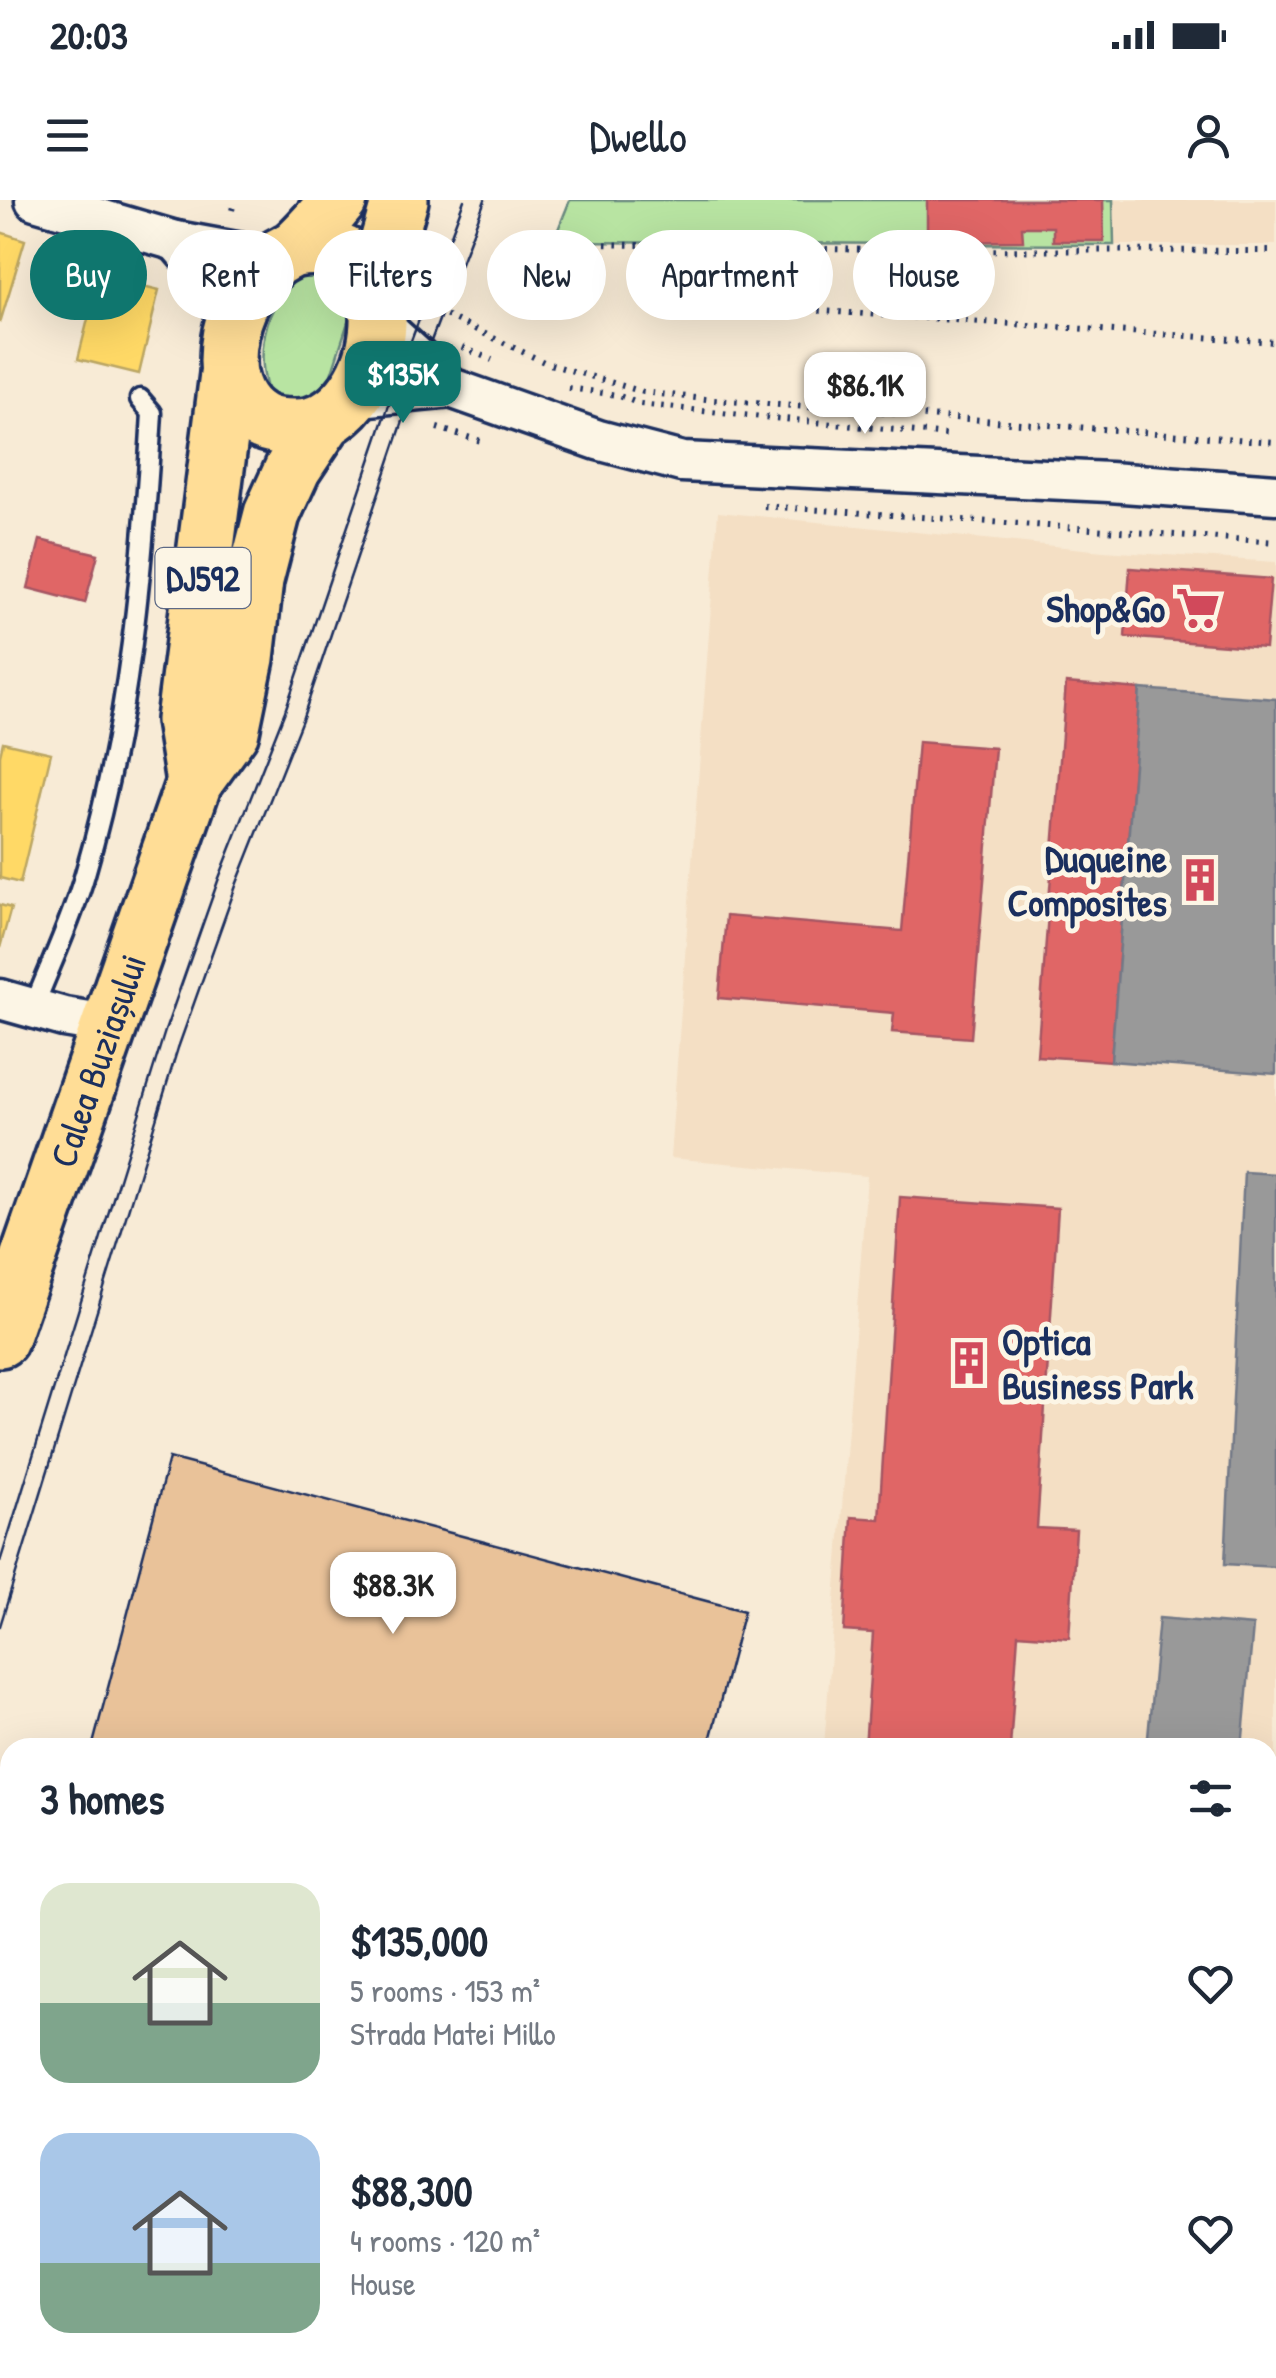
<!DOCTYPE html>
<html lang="en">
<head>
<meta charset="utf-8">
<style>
	:root { --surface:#fff; --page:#f6f6f7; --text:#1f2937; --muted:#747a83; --accent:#0f766e }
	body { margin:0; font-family:"Patrick Hand",sans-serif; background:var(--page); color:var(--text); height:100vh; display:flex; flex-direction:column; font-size:38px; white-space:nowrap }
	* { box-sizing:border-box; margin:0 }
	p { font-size:32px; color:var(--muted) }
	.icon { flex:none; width:55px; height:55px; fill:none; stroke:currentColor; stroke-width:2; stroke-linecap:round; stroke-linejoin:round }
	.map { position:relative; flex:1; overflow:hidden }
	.details { position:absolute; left:0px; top:1538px; width:1278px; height:642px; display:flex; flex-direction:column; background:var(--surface); border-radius:30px 30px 0 0; box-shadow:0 10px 40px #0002 }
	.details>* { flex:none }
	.banner { position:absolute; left:30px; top:30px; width:1218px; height:90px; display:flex; gap:20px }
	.price { position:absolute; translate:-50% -85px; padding:0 22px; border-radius:20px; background:#fff; color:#222; font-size:32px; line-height:65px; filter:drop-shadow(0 2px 5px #0008) }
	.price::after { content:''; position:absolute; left:50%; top:60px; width:30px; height:22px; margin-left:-15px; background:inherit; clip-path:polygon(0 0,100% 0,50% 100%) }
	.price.selected { background:var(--accent); color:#fff }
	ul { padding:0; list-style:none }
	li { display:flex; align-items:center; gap:30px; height:250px; padding:0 40px }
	li span { display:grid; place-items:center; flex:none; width:280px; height:200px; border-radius:30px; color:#555 }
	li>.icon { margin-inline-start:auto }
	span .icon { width:120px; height:120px; fill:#fffc; stroke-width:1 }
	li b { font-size:42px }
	h2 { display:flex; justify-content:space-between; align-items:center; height:120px; padding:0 40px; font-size:42px }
	.pill { padding:0 35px; border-radius:45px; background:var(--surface); box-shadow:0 10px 40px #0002; font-size:35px; line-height:90px }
	.pill.selected { background:var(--accent); color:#fff }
	.status { display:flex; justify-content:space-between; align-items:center; height:70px; padding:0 50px; background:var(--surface); direction:ltr }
	.status svg { height:28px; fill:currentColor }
	header { display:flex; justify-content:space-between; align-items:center; height:130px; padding:0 40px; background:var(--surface); font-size:45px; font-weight:600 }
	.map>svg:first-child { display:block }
</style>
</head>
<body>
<div class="status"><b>20:03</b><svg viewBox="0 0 49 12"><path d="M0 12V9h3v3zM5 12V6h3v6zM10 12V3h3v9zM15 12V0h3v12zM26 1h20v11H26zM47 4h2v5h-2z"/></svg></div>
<header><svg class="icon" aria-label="menu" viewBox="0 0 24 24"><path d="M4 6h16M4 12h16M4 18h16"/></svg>Dwello<svg class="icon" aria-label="person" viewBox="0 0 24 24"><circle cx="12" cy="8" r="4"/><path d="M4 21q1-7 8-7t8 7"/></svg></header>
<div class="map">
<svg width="1276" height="2178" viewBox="0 0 1276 2178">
	<rect width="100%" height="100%" fill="#f8ebd6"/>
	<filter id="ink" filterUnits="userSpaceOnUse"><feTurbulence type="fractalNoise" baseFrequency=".01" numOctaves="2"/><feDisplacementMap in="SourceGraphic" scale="20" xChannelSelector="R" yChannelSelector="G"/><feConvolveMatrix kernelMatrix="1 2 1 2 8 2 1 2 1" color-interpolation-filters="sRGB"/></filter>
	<g filter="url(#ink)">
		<!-- built -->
		<g fill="#f4dfc4">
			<path d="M 1113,0 L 1276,0 L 1276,45 L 1114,45 Z"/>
			<path d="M 718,312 L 1103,351 L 1276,362 L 1276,2178 L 778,2178 L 778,2170 L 1268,2170 L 1268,1548 L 824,1547 L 867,976 L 670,958 Z"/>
		</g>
		<!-- green -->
		<g fill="#b8e4a2" stroke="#6a8a80" stroke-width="2.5">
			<path d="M 570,0 L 1113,0 L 1114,45 L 553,42 Z"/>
			<path d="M 329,66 L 346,82 L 350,116 L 331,175 L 315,195 L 299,204 L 270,198 C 255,157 262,105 300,76 C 307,71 320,69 329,66 Z"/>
		</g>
		<!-- homes -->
		<g fill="#ffd966" stroke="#bba664" stroke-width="2.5">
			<path d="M 0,32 L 25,40 L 0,123 Z"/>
			<path d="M 99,75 L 159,90 L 139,174 L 78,159 Z"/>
			<path d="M 3,542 L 51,553 L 20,683 L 0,678 L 0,555 Z"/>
			<path d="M 0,705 L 11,708 L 0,748 Z"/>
		</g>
		<!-- shops -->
		<g fill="#e06666" stroke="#a55664" stroke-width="2.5">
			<path d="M 927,0 L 1103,0 L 1104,41 L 1053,41 L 1053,27 L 1022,27 L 1023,41 L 927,42 Z"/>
			<path d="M 40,340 L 98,354 L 85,403 L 28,388 Z"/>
			<path d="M 1130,368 L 1271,379 L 1265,448 L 1125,437 Z"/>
			<path d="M 1066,483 L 1140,489 L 1111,861 L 1037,856 Z"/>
			<path d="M 918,542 L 995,548 L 971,838 L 892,832 L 894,813 L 719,798 L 726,716 L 902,731 Z"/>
			<path d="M 900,997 L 1058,1008 L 1037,1328 L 1076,1330 L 1069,1438 L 1018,1434 L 1010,1548 L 865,1548 L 873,1433 L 844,1431 L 851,1317 L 879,1319 Z"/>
			<path d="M 800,2170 L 1014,2170 L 1013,2178 L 799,2178 Z"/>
		</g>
		<!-- industry -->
		<g fill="#999" stroke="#737987" stroke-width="2.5">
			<path d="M 1140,489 L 1276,499 L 1276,874 L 1111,861 Z"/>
			<path d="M 1244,972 L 1276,974 L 1276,1367 L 1225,1364 Z"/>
			<path d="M 1159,1418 L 1253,1426 L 1242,1548 L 1147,1548 Z"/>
			<path d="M 1274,2126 L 1276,2178 L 1269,2178 Z"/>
		</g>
		<!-- building -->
		<g fill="#e9c299" stroke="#1b2f5e" stroke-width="2.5">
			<path d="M 169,1258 L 744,1411 L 708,1548 L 92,1548 Z"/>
			<path d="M 10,1857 L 10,1989 L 0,1987 L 0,1895 Z"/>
		</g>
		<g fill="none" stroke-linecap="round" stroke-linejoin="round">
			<!-- service casing -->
			<g stroke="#1b2f5e" stroke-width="25">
				<path id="service" d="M 33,809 C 50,765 72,720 85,674 C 129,524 143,369 152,213 L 140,199"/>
			</g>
			<!-- minor casing -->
			<g stroke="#1b2f5e" stroke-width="45">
				<g id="minor">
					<path d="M 35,0 L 176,41 L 275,59"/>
					<path d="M 176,41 L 236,111"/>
					<path d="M 378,122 L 451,188 L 598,240 L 682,262 L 1109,282 L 1276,294"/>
					<path d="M 349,198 L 451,188"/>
					<path d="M 0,799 L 64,817 L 112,825"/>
					<path d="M 0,2133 L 10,2138"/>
					<path d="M 76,2170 L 93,2178"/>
				</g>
			</g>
			<!-- primary casing -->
			<g stroke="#1b2f5e" stroke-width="62">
				<g id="primary">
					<path d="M 295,49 C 424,29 386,230 294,227 C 282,227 268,226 258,219 C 238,207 228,184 228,161 C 228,123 243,86 273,61 C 281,54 291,52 298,45 C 313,31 326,15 339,0"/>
					<path d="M 374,91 L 400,0"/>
					<path d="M 194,582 L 184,520 L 228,174"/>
					<path id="s1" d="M 0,1139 L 194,582 L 231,531 L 246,458 L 255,380 L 272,314 L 293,268 L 323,223"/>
				</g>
			</g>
			<!-- path -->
			<g stroke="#1b2f5e" stroke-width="6" stroke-dasharray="2.5 8" stroke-linecap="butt">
				<path d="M 232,10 L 235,0"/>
				<path d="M 500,42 L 876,50 L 1276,51"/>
				<path d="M 750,81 L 749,106 L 1276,142"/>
				<path d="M 420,98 L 441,113 L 546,163 L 643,192 L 714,200 L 1276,242"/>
				<path d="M 462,147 L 492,160"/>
				<path d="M 569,188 L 617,195 L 640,204 L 711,212 L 948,235"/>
				<path d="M 437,228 L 484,242"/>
				<path d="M 764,306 L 1276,342"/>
			</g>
			<!-- service -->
			<use href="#service" stroke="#fcf5e5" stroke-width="18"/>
			<!-- minor -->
			<use href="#minor" stroke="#fcf5e5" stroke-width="38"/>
			<!-- primary -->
			<use href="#primary" stroke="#ffdd96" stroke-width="55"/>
			<!-- tram -->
			<g stroke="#1b2f5e" stroke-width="2.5">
				<path d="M 0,1362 L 165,831 L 219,678 L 285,511 L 408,149 L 464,0"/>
				<path d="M 0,1426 L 178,848 L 237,683 L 303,517 L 423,162 L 485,0"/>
			</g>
		</g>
	</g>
	<!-- icons -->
	<defs>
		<g id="supermarket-bare" transform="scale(3.45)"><path d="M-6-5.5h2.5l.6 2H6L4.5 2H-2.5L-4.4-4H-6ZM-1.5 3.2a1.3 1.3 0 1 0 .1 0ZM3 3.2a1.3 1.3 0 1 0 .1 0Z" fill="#d1495b" stroke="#fcf5e5" stroke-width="2.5" paint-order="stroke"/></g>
		<g id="building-bare" transform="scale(3.45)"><path d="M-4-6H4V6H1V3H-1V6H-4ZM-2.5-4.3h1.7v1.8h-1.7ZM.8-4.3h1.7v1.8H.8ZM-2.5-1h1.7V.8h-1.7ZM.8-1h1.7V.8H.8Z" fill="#d1495b" stroke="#fcf5e5" stroke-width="2.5" paint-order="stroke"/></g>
	</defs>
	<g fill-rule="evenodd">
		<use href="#supermarket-bare" x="1198" y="408"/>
		<use href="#building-bare" x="1200" y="680"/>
		<use href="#building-bare" x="969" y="1163"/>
	</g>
	<g text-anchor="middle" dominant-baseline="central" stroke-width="10" stroke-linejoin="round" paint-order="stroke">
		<!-- shield labels -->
		<rect fill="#fcf5e5" stroke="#5e6a86" stroke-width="2.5" x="155.5" y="348" width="95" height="60" rx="8"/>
		<g font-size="35" font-weight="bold" fill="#1b2f5e">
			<text x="203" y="378">DJ592</text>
		</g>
		<!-- poi labels -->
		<g font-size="38" font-weight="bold" fill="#1b2f5e" stroke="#fcf5e5" text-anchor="end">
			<text x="1165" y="408">Shop&amp;Go</text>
			<text x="1167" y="658">Duqueine<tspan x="1167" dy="44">Composites</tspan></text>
			<text x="1002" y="1141" text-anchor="start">Optica<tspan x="1002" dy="44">Business Park</tspan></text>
		</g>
		<!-- street labels -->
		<g font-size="38" fill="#1b2f5e" stroke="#fcf5e5">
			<text stroke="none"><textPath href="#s1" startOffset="295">Calea Buziașului</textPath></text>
		</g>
	</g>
</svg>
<b class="price selected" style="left:403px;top:226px">$135K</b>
<b class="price" style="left:865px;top:237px">$86.1K</b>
<b class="price" style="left:393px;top:1437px">$88.3K</b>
<div class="banner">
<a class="pill selected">Buy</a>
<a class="pill">Rent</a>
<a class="pill">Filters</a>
<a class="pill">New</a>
<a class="pill">Apartment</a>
<a class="pill">House</a>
</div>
<section class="details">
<h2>3 homes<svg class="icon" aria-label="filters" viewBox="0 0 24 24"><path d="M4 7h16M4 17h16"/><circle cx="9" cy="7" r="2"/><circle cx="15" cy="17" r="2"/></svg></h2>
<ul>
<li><span style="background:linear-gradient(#dfe7d0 60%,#7fa58c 0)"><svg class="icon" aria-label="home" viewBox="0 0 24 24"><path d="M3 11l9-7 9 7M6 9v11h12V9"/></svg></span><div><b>$135,000</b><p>5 rooms · 153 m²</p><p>Strada Matei Millo</p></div><svg class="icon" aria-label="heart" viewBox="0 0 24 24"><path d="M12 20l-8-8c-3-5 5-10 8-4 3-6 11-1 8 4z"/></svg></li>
<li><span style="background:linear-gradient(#a9c7e8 65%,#7fa58c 0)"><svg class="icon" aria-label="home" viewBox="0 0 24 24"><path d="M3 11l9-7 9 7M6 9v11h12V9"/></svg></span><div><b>$88,300</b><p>4 rooms · 120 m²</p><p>House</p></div><svg class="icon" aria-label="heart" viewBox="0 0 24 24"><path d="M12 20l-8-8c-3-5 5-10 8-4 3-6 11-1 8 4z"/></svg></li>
</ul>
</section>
</div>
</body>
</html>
